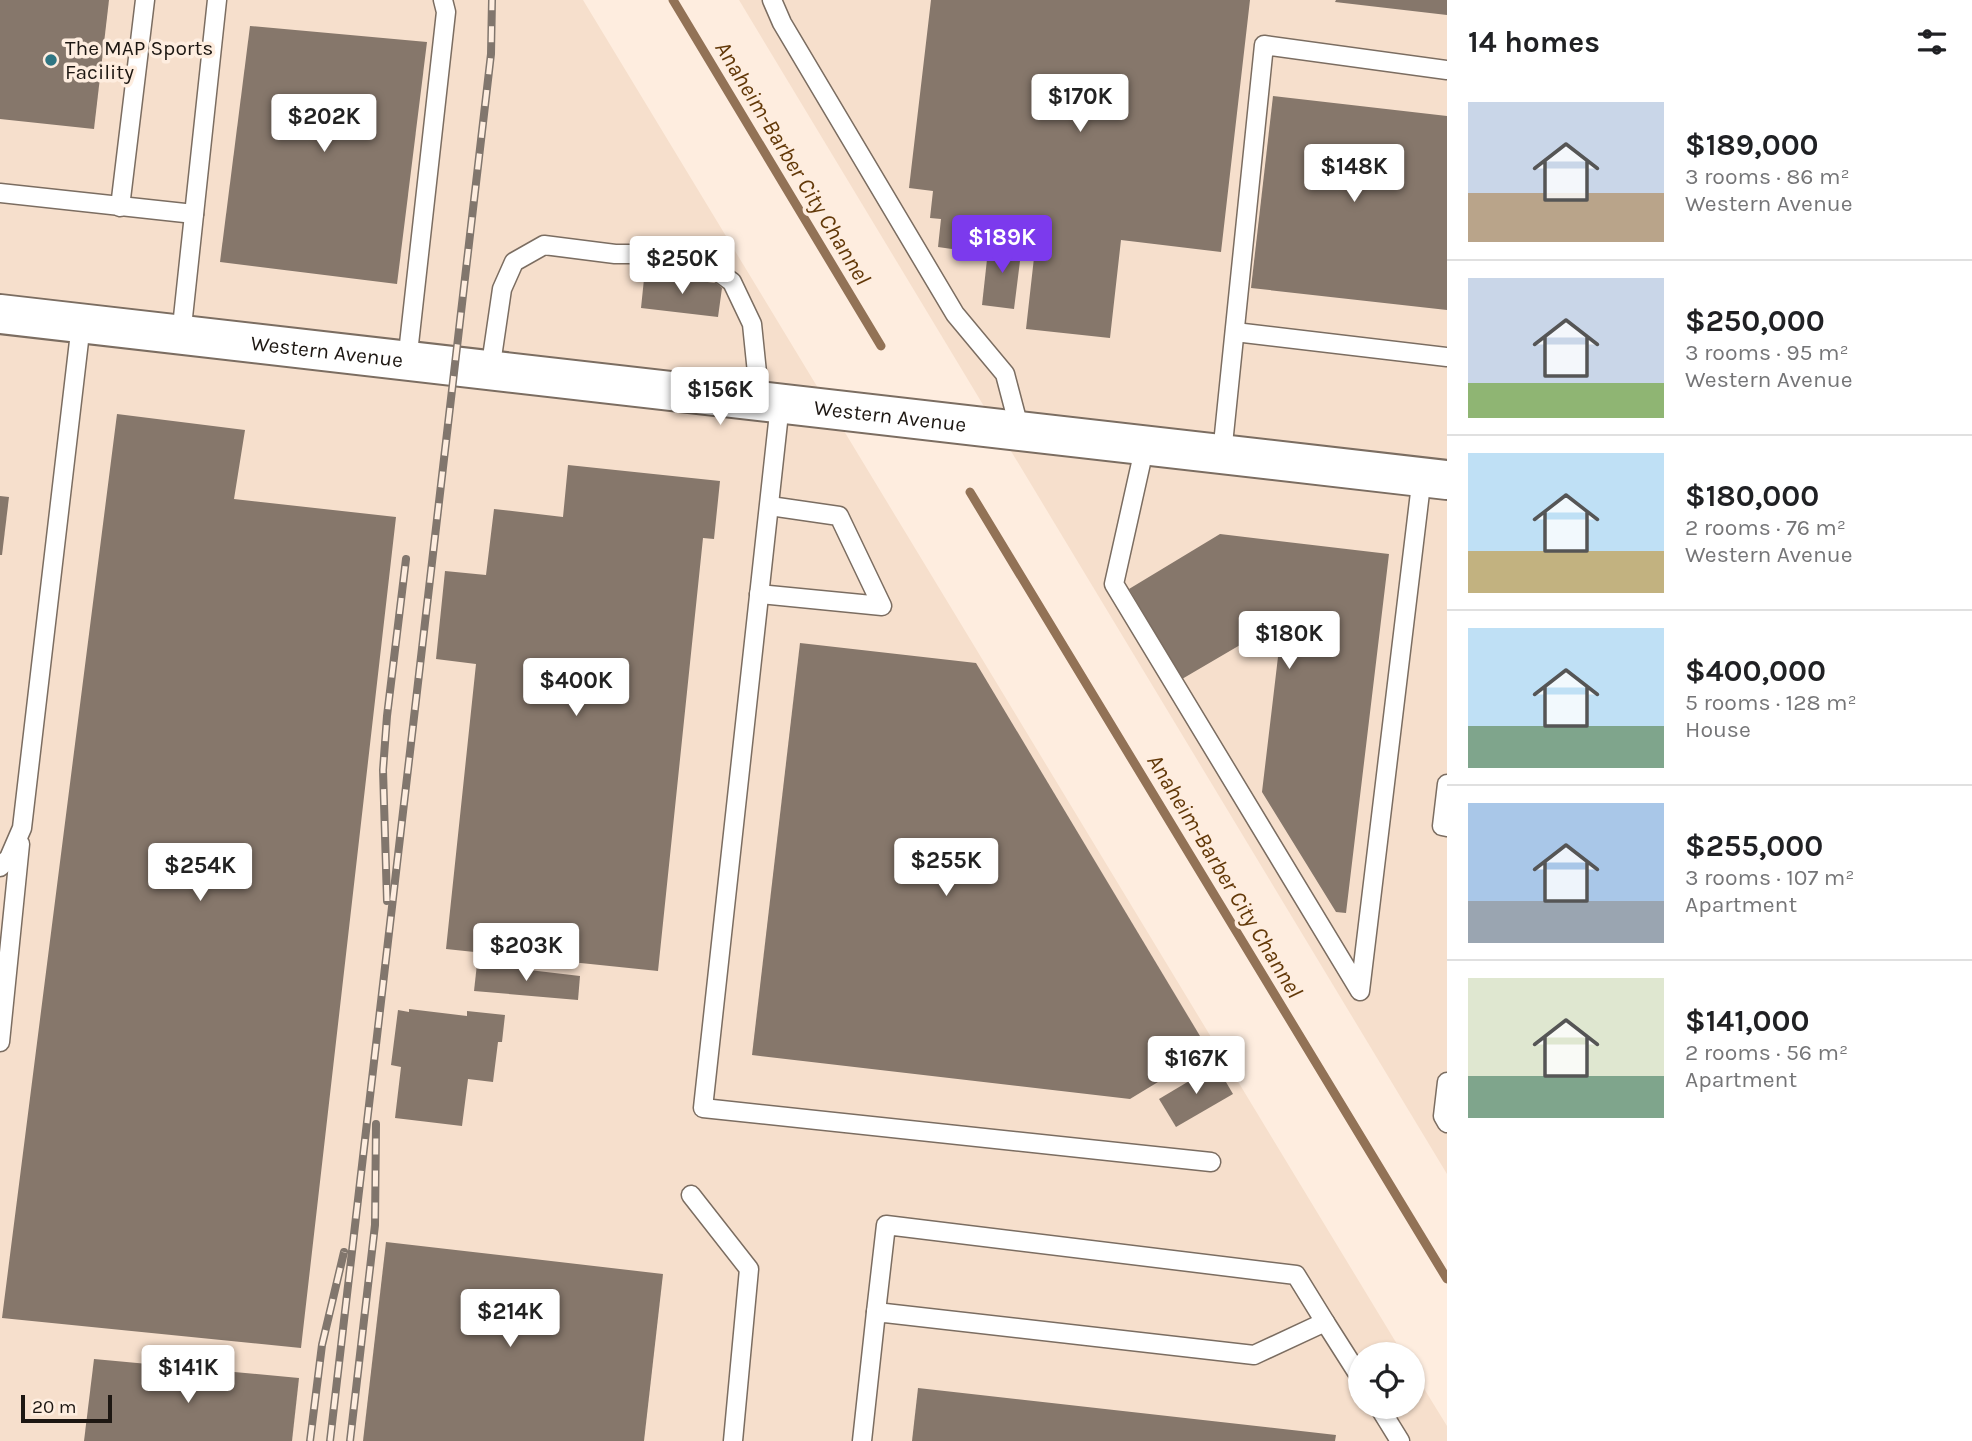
<!DOCTYPE html>
<html lang="en">
<head>
<meta charset="utf-8">
<style>
	:root { --surface:#fff; --page:#f2f2f2; --text:#202124; --muted:#757577; --line:#e0e0e0; --accent:#7c3aed }
	body { margin:0; font-family:Karla,sans-serif; background:var(--page); color:var(--text); height:100vh; display:flex; flex-direction:column; font-size:26px; white-space:nowrap }
	* { box-sizing:border-box; margin:0 }
	p { font-size:23px; color:var(--muted) }
	.icon { flex:none; width:38px; height:38px; fill:none; stroke:currentColor; stroke-width:2; stroke-linecap:round; stroke-linejoin:round }
	.map { position:relative; flex:1; overflow:hidden }
	.panel { display:flex; flex-direction:column; background:var(--surface); width:525px }
	.panel>* { flex:none }
	.controls { position:absolute; left:1348px; top:1342px; display:grid; gap:14px }
	.controls a { display:grid; place-items:center; width:77px; height:77px; border-radius:50%; background:var(--surface); box-shadow:0 2px 5px #0004; font-size:35px }
	.scale { position:absolute; left:21px; bottom:18px; width:91px; box-sizing:border-box; padding-left:7px; border:4px solid #1d1712; border-top:0; font-size:19px; line-height:24px; white-space:nowrap; color:#1d1712; -webkit-text-stroke:5px #feeddf; paint-order:stroke }
	.price { position:absolute; translate:-50% -60px; padding:0 16px; border-radius:7px; background:#fff; color:#222; font-size:23px; line-height:46px; filter:drop-shadow(0 2px 4px #0008) }
	.price::after { content:''; position:absolute; left:50%; top:42px; width:21px; height:16px; margin-left:-10px; background:inherit; clip-path:polygon(0 0,100% 0,50% 100%) }
	.price.current { background:var(--accent); color:#fff }
	ul { padding:0; list-style:none }
	li { display:flex; align-items:center; gap:21px; height:175px; padding:0 21px }
	li+li { border-top:2px solid var(--line) }
	li span { display:grid; place-items:center; flex:none; width:196px; height:140px; border-radius:0px; color:#555 }
	li>.icon { margin-inline-start:auto }
	span .icon { width:84px; height:84px; fill:#fffc; stroke-width:1 }
	li b { font-size:30px }
	h2 { display:flex; justify-content:space-between; align-items:center; height:84px; padding:0 21px; font-size:30px }
	main { display:flex; flex:1; min-height:0 }
	.map>svg:first-child { display:block }
</style>
</head>
<body>
<main>
<div class="map">
<svg width="1447" height="1441" viewBox="0 0 1447 1441">
	<rect width="100%" height="100%" fill="#feeddf"/>
	<!-- built -->
	<g fill="#f6dfcc">
		<path d="M 0,0 L 583,0 L 1403,1354 L 1360,1354 L 1360,1407 L 1412,1407 L 1412,1369 L 1447,1426 L 1447,1441 L 0,1441 Z"/>
		<path d="M 739,0 L 1447,0 L 1447,1174 Z"/>
	</g>
	<g fill="none" stroke-linecap="round" stroke-linejoin="round">
		<!-- stream -->
		<g stroke="#927256" stroke-width="9">
			<path d="M 673,0 L 881,346"/>
			<path d="M 970,492 L 1447,1279"/>
		</g>
	</g>
	<!-- building -->
	<g fill="#86776b">
		<path d="M 0,0 L 109,0 L 94,129 L 0,119 Z"/>
		<path d="M 931,0 L 1250,0 L 1221,252 L 1121,240 L 1110,338 L 1026,329 L 1037,231 L 969,224 L 966,251 L 938,247 L 941,219 L 930,218 L 933,191 L 909,188 Z"/>
		<path d="M 1336,0 L 1447,0 L 1447,15 L 1335,2 Z"/>
		<path d="M 250,26 L 427,42 L 397,284 L 220,262 Z"/>
		<path d="M 1273,96 L 1447,116 L 1447,310 L 1251,288 Z"/>
		<path d="M 989,241 L 1022,245 L 1014,309 L 982,305 Z"/>
		<path d="M 665,277 L 716,283 L 722,288 L 718,317 L 641,308 L 644,279 L 661,281 Z"/>
		<path d="M 117,414 L 245,430 L 234,499 L 396,517 L 301,1348 L 2,1318 Z"/>
		<path d="M 568,465 L 720,481 L 714,539 L 703,538 L 658,971 L 446,949 L 476,664 L 436,659 L 445,571 L 486,575 L 494,509 L 563,517 Z"/>
		<path d="M 0,496 L 9,497 L 2,555 L 0,555 Z"/>
		<path d="M 1220,534 L 1389,554 L 1346,913 L 1336,912 L 1262,792 L 1280,640 L 1252,638 L 1182,679 L 1129,589 Z"/>
		<path d="M 800,643 L 976,663 L 1209,1051 L 1130,1099 L 752,1055 Z"/>
		<path d="M 477,964 L 580,976 L 578,1000 L 474,991 Z"/>
		<path d="M 409,1009 L 467,1016 L 467,1011 L 505,1015 L 502,1042 L 498,1042 L 493,1082 L 468,1079 L 462,1126 L 395,1118 L 401,1067 L 391,1065 L 398,1010 L 409,1012 Z"/>
		<path d="M 1216,1065 L 1233,1094 L 1176,1127 L 1159,1099 Z"/>
		<path d="M 386,1242 L 663,1274 L 644,1441 L 363,1441 Z"/>
		<path d="M 94,1359 L 299,1378 L 292,1441 L 84,1441 Z"/>
		<path d="M 918,1388 L 1336,1435 L 1335,1441 L 912,1441 Z"/>
	</g>
	<g fill="none" stroke-linecap="round" stroke-linejoin="round">
		<!-- lane casing -->
		<g stroke="#7b6d61" stroke-width="21">
			<g id="lane">
				<path d="M 772,0 L 782,23 L 955,314 L 1005,374 L 1020,431"/>
				<path d="M 0,193 L 194,214"/>
				<path d="M 120,207 L 145,0"/>
				<path d="M 1235,332 L 1447,357"/>
				<path d="M 181,336 L 217,0"/>
				<path d="M 407,362 L 446,12 L 443,0"/>
				<path d="M 490,371 L 502,289 L 514,262 L 544,245 L 615,254 L 694,254 L 732,282 L 752,324 L 760,402"/>
				<path d="M 780,404 L 703,1108 L 1211,1162"/>
				<path d="M 1145,445 L 1114,584 L 1360,991 L 1422,476"/>
				<path d="M 1222,454 L 1264,45 L 1447,70"/>
				<path d="M 759,594 L 882,606 L 839,516 L 770,506"/>
				<path d="M 1447,784 L 1442,826 L 1447,827"/>
				<path d="M 0,867 L 9,858 L 22,828 L 81,324"/>
				<path d="M 0,1042 L 20,844"/>
				<path d="M 1447,1082 L 1443,1116 L 1447,1123"/>
				<path d="M 691,1195 L 749,1269 L 733,1441"/>
				<path d="M 876,1312 L 886,1225 L 1296,1275 L 1325,1322"/>
				<path d="M 1379,1407 L 1400,1441"/>
				<path d="M 862,1441 L 876,1312 L 1254,1355 L 1325,1322 L 1360,1377"/>
			</g>
		</g>
		<!-- secondary casing -->
		<g stroke="#7b6d61" stroke-width="42">
			<g id="secondary">
				<path id="s1" d="M 0,314 L 1447,480"/>
			</g>
		</g>
		<!-- lane -->
		<use href="#lane" stroke="#fff" stroke-width="18"/>
		<!-- secondary -->
		<use href="#secondary" stroke="#fff" stroke-width="38"/>
		<!-- rail casing -->
		<g stroke="#81766d" stroke-width="8">
			<g id="rail">
				<path d="M 387,901 L 383,770 L 387,716 L 406,559"/>
				<path d="M 310,1441 L 322,1345 L 344,1252"/>
				<path d="M 330,1441 L 491,54 L 492,0"/>
				<path d="M 350,1441 L 375,1225 L 376,1124"/>
			</g>
		</g>
		<!-- rail -->
		<use href="#rail" stroke="#feeddf" stroke-width="5" stroke-dasharray="16" stroke-linecap="butt"/>
	</g>
	<!-- markers -->
	<circle fill="#307683" stroke="#feeddf" stroke-width="2.5" cx="51" cy="60" r="7"/>
	<g text-anchor="middle" dominant-baseline="central" stroke-width="7" stroke-linejoin="round" paint-order="stroke">
		<!-- poi labels -->
		<g font-size="21" fill="#1d1712" stroke="#feeddf" text-anchor="start">
			<text x="65" y="48">The MAP Sports<tspan x="65" dy="24">Facility</tspan></text>
		</g>
		<!-- street labels -->
		<g font-size="21" fill="#1d1712" stroke="#feeddf">
			<text stroke="none"><textPath href="#s1" startOffset="329">Western Avenue</textPath></text>
			<text stroke="none"><textPath href="#s1" startOffset="896">Western Avenue</textPath></text>
		</g>
		<!-- water labels -->
		<g font-size="23" font-style="italic" fill="#623808" stroke="#feeddf">
			<text transform="translate(793 163) rotate(59)">Anaheim-Barber City Channel</text>
			<text transform="translate(1225 876) rotate(59)">Anaheim-Barber City Channel</text>
		</g>
	</g>
</svg>
<div class="controls">
<a><svg class="icon" aria-label="locate" viewBox="0 0 24 24"><circle cx="12" cy="12" r="6"/><path d="M12 2v4M12 18v4M2 12h4M18 12h4"/></svg></a>
</div>
<div class="scale">20 m</div>
<b class="price" style="left:1080px;top:134px">$170K</b>
<b class="price" style="left:324px;top:154px">$202K</b>
<b class="price" style="left:1354px;top:204px">$148K</b>
<b class="price current" style="left:1002px;top:275px">$189K</b>
<b class="price" style="left:682px;top:296px">$250K</b>
<b class="price" style="left:720px;top:427px">$156K</b>
<b class="price" style="left:1289px;top:671px">$180K</b>
<b class="price" style="left:576px;top:718px">$400K</b>
<b class="price" style="left:946px;top:898px">$255K</b>
<b class="price" style="left:200px;top:903px">$254K</b>
<b class="price" style="left:526px;top:983px">$203K</b>
<b class="price" style="left:1196px;top:1096px">$167K</b>
<b class="price" style="left:510px;top:1349px">$214K</b>
<b class="price" style="left:188px;top:1405px">$141K</b>
</div>
<section class="panel">
<h2>14 homes<svg class="icon" aria-label="filters" viewBox="0 0 24 24"><path d="M4 7h16M4 17h16"/><circle cx="9" cy="7" r="2"/><circle cx="15" cy="17" r="2"/></svg></h2>
<ul>
<li><span style="background:linear-gradient(#c9d6e8 65%,#b9a48a 0)"><svg class="icon" aria-label="home" viewBox="0 0 24 24"><path d="M3 11l9-7 9 7M6 9v11h12V9"/></svg></span><div><b>$189,000</b><p>3 rooms · 86 m²</p><p>Western Avenue</p></div></li>
<li><span style="background:linear-gradient(#c9d6e8 75%,#8fb573 0)"><svg class="icon" aria-label="home" viewBox="0 0 24 24"><path d="M3 11l9-7 9 7M6 9v11h12V9"/></svg></span><div><b>$250,000</b><p>3 rooms · 95 m²</p><p>Western Avenue</p></div></li>
<li><span style="background:linear-gradient(#bfe0f5 70%,#c2b280 0)"><svg class="icon" aria-label="home" viewBox="0 0 24 24"><path d="M3 11l9-7 9 7M6 9v11h12V9"/></svg></span><div><b>$180,000</b><p>2 rooms · 76 m²</p><p>Western Avenue</p></div></li>
<li><span style="background:linear-gradient(#bfe0f5 70%,#7fa58c 0)"><svg class="icon" aria-label="home" viewBox="0 0 24 24"><path d="M3 11l9-7 9 7M6 9v11h12V9"/></svg></span><div><b>$400,000</b><p>5 rooms · 128 m²</p><p>House</p></div></li>
<li><span style="background:linear-gradient(#a9c7e8 70%,#9aa5b1 0)"><svg class="icon" aria-label="home" viewBox="0 0 24 24"><path d="M3 11l9-7 9 7M6 9v11h12V9"/></svg></span><div><b>$255,000</b><p>3 rooms · 107 m²</p><p>Apartment</p></div></li>
<li><span style="background:linear-gradient(#dfe7d0 70%,#7fa58c 0)"><svg class="icon" aria-label="home" viewBox="0 0 24 24"><path d="M3 11l9-7 9 7M6 9v11h12V9"/></svg></span><div><b>$141,000</b><p>2 rooms · 56 m²</p><p>Apartment</p></div></li>
</ul>
</section>
</main>
</body>
</html>
